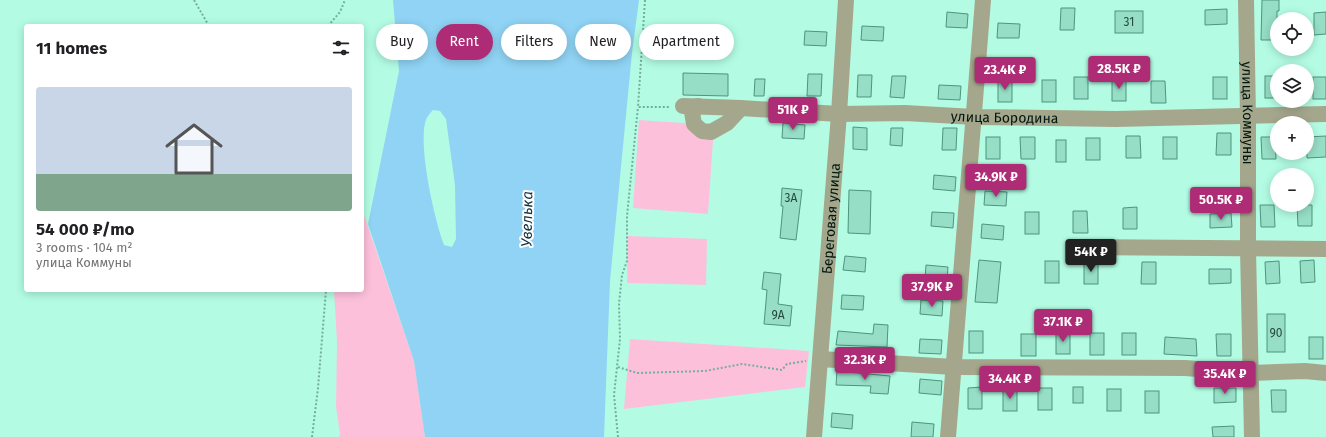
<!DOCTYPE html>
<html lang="en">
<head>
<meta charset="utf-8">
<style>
	:root { --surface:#fff; --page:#f2f2f2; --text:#202124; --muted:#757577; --accent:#ae2b75 }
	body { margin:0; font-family:"Fira Sans",sans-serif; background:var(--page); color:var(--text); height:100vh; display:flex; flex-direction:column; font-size:15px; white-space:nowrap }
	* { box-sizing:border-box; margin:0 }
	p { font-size:13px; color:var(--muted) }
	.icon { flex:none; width:22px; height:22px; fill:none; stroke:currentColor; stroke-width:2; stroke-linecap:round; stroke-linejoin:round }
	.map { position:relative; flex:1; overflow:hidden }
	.side { position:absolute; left:24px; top:24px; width:340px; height:268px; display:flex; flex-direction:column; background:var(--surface); border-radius:4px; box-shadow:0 2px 10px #0003 }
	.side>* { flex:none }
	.banner { position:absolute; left:376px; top:24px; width:380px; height:36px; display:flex; gap:8px }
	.fabs { position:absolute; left:1270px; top:12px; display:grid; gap:8px }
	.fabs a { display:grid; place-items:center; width:44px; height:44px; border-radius:50%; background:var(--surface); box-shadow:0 2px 10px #0003; font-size:20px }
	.price { position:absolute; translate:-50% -34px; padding:0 9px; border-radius:4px; background:var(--accent); color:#fff; font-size:13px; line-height:26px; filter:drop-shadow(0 1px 2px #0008) }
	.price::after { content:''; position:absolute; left:50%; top:24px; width:12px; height:9px; margin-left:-6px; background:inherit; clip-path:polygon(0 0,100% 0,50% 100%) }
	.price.current { background:#222; color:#fff }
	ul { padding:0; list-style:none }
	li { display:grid; align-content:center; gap:8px; height:212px; padding:0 12px }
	li span { display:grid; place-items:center; height:124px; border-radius:4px; color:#555 }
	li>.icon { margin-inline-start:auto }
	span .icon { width:72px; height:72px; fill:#fffc; stroke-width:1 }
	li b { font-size:17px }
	h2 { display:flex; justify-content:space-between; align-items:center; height:48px; padding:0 12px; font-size:17px }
	.pill { padding:0 14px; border-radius:18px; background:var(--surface); box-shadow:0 2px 10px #0003; font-size:14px; line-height:36px }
	.pill.current { background:var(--accent); color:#fff }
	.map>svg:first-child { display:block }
</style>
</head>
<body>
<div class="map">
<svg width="1326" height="437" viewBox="0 0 1326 437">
	<rect width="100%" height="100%" fill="#b3fce3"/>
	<!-- green -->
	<g fill="#fdc0db">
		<path d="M 639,120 L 714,125 L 708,214 L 633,208 Z"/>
		<path d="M 362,209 L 414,361 L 425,437 L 339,437 L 340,434 L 336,407 L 337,342 L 334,290 L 362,290 Z"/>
		<path d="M 628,236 L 707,239 L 706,285 L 627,283 Z"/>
		<path d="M 630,339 L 809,351 L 805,387 L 624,409 Z"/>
	</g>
	<!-- water -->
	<path fill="#90d3f4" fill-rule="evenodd" d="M 393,0 L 639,0 L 632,53 L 610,281 L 604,437 L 425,437 L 414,361 L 368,224 L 399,71 ZM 433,110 L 440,111 L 446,119 L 455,185 L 456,239 L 452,247 L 444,245 C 434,218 419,150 425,123 C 426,118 430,113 433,110 Z"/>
	<!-- building -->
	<g fill="#96dec6" stroke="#4d957e">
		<path d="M 1262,0 L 1279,0 L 1279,11 L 1277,11 L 1277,40 L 1261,40 Z"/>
		<path d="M 1061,8 L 1075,8 L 1074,30 L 1060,30 Z"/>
		<path d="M 1227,9 L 1227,24 L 1205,25 L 1205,10 Z"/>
		<rect x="1115" y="11" width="28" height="22"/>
		<path d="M 947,12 L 968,14 L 967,28 L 946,27 Z"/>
		<path d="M 1326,12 L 1326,34 L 1314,35 L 1314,13 Z"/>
		<path d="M 998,23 L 1020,24 L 1019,38 L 997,38 Z"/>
		<path d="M 862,26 L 884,27 L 883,41 L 861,40 Z"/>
		<path d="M 805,31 L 827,32 L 826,46 L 804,45 Z"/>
		<path d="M 683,73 L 728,74 L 728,96 L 683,95 Z"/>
		<path d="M 808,74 L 822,74 L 821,96 L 807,96 Z"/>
		<path d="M 858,75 L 872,75 L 871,97 L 857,97 Z"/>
		<path d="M 892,76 L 906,76 L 904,98 L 890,97 Z"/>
		<rect x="1265" y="76" width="12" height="22"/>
		<rect x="1074" y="77" width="14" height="22"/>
		<rect x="1213" y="77" width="14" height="22"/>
		<rect x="1313" y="77" width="13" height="22"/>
		<path d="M 755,79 L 765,79 L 764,96 L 754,96 Z"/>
		<rect x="1112" y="79" width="14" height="22"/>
		<rect x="998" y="80" width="14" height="22"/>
		<rect x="1042" y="80" width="14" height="22"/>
		<path d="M 1151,81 L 1165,81 L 1166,103 L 1151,103 Z"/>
		<path d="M 939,85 L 961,86 L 960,100 L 938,99 Z"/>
		<path d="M 783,123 L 805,125 L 804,139 L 782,138 Z"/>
		<path d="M 853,127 L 867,128 L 867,150 L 853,149 Z"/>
		<path d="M 891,128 L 903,128 L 902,146 L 890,145 Z"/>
		<path d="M 943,128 L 957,128 L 956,150 L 942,150 Z"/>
		<path d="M 1217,133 L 1231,133 L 1231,155 L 1216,155 Z"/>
		<path d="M 1126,136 L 1140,136 L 1141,158 L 1126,158 Z"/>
		<path d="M 1326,136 L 1326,157 L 1307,158 L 1307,137 Z"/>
		<rect x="986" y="137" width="14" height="22"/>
		<path d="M 1020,137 L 1035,137 L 1035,159 L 1021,159 Z"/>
		<rect x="1163" y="137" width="14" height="22"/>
		<path d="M 1261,137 L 1275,137 L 1276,159 L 1262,159 Z"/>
		<rect x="1086" y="138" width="14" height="22"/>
		<rect x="1056" y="140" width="10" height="22"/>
		<path d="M 934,175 L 956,177 L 955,191 L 933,189 Z"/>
		<path d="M 782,188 L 802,190 L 796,240 L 780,238 L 783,206 L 781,206 Z"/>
		<path d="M 849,190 L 871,191 L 870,234 L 848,233 Z"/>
		<path d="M 985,191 L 1007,192 L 1006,206 L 984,205 Z"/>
		<path d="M 1260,205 L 1274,205 L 1275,227 L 1261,227 Z"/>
		<path d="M 1297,205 L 1312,205 L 1312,226 L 1298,226 Z"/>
		<path d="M 1137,207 L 1137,229 L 1123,229 L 1123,208 Z"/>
		<path d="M 1073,211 L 1087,211 L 1088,233 L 1073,233 Z"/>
		<path d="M 932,212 L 954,213 L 953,228 L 931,226 Z"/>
		<rect x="1025" y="212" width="14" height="22"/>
		<path d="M 1231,213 L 1232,227 L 1210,228 L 1210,214 Z"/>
		<path d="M 982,224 L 1004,226 L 1003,240 L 981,238 Z"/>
		<path d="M 845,256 L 866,258 L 865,272 L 843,270 Z"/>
		<path d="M 979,260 L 1001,262 L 997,303 L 975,302 Z"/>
		<path d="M 1314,260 L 1315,282 L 1301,283 L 1300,261 Z"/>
		<rect x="1045" y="261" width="14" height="22"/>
		<path d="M 1279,261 L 1280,283 L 1266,284 L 1265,262 Z"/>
		<rect x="1084" y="262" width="14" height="22"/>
		<path d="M 1142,262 L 1156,262 L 1156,284 L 1141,284 Z"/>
		<path d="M 926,265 L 948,267 L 947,281 L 925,279 Z"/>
		<path d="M 1209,269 L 1231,269 L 1231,283 L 1209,284 Z"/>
		<path d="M 764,272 L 781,274 L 778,304 L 792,306 L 790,326 L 764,324 L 767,290 L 762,289 Z"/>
		<path d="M 842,295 L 864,296 L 863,310 L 841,309 Z"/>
		<path d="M 921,300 L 943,301 L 942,316 L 920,314 Z"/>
		<rect x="1267" y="314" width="18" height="38"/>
		<path d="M 874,324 L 888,325 L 887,347 L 836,345 L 838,331 L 873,334 Z"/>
		<rect x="969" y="331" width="14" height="22"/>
		<rect x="1056" y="332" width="14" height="22"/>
		<rect x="1090" y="333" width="14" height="22"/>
		<rect x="1122" y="333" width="14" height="22"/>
		<rect x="1021" y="334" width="15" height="22"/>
		<path d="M 1216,334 L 1231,334 L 1231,356 L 1217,356 Z"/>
		<path d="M 1165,337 L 1196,339 L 1197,356 L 1164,354 Z"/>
		<rect x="1309" y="337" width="14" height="22"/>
		<path d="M 920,339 L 942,340 L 941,354 L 919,353 Z"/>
		<path d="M 837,371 L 890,376 L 888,394 L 870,393 L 871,386 L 836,385 Z"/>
		<path d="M 920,379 L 942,381 L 941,395 L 919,393 Z"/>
		<path d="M 982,387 L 982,409 L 968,409 L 968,388 Z"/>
		<rect x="1073" y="387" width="10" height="16"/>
		<rect x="1038" y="388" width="14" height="22"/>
		<path d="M 1214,388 L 1236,388 L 1236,402 L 1214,403 Z"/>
		<rect x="1003" y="389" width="14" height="22"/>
		<rect x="1107" y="389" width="14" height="22"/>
		<path d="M 1271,390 L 1286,390 L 1286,412 L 1272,412 Z"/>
		<rect x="1145" y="391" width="14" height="22"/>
		<path d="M 832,413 L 853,415 L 852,429 L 831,427 Z"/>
		<path d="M 912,422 L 934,424 L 933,437 L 911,437 Z"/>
		<path d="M 1234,426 L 1234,437 L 1213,437 L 1212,427 Z"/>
	</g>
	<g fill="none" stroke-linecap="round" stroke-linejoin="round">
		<!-- path -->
		<g stroke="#76ae9b" stroke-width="2" stroke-dasharray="2 2" stroke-linecap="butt">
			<path d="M 194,0 L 209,26"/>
			<path d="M 645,0 L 638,107 L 670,107"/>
			<path d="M 328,26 L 340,12 L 345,0"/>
			<path d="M 618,367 L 637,373 L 705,371 L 742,364 L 782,370 L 787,364 L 806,361"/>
			<path d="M 312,437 L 318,388 L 326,290"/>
			<path d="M 618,437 L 614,395 L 620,339 L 619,304 L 622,275 L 627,261 L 627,216 L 638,107"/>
		</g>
		<!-- minor -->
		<g stroke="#a5a78d" stroke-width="16">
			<path id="s1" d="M 1246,0 L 1248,117 L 1248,249 L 1252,437"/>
			<path id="s2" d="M 683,106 L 741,108 L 839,114 L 905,113 L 974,117 L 1116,119 L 1326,114"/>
			<path d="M 698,106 L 692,112 L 694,124 L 702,131 L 711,132 L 727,123 L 741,108"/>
			<path d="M 1076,247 L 1326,249"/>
			<path d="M 820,359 L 954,367 L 1185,368 L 1251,373 L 1305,371 L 1326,373"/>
			<path id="s3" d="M 814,437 L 839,114 L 846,0"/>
			<path d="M 948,437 L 983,0"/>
		</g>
	</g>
	<g text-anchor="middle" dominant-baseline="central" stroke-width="4" stroke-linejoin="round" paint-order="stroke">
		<!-- number labels -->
		<g font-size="12" fill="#26493d">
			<text x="1129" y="22">31</text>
			<text x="791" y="198">3А</text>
			<text x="778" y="315">9А</text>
			<text x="1276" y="333">90</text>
		</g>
		<!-- street labels -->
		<g font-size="14" fill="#00170f" stroke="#fff">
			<text stroke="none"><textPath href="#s1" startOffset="113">улица Коммуны</textPath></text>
			<text stroke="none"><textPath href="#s2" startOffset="322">улица Бородина</textPath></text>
			<text stroke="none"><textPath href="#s3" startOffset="219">Береговая улица</textPath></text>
		</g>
		<!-- water labels -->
		<g font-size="15" font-style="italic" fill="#0f2f3d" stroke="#fff">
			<text transform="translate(527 219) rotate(-89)">Увелька</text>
		</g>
	</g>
</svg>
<div class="fabs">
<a><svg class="icon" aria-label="locate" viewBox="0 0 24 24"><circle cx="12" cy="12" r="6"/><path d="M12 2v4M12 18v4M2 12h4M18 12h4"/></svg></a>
<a><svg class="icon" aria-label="layers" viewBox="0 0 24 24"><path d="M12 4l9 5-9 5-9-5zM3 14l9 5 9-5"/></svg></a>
<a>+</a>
<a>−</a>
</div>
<b class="price" style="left:1119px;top:90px">28.5K ₽</b>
<b class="price" style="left:1005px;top:91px">23.4K ₽</b>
<b class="price" style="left:793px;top:131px">51K ₽</b>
<b class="price" style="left:996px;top:198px">34.9K ₽</b>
<b class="price" style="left:1221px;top:221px">50.5K ₽</b>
<b class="price current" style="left:1091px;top:273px">54K ₽</b>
<b class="price" style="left:932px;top:308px">37.9K ₽</b>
<b class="price" style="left:1063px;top:343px">37.1K ₽</b>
<b class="price" style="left:865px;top:381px">32.3K ₽</b>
<b class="price" style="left:1225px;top:395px">35.4K ₽</b>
<b class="price" style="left:1010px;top:400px">34.4K ₽</b>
<div class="banner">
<a class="pill">Buy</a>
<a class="pill current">Rent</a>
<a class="pill">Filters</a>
<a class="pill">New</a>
<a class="pill">Apartment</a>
</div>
<section class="side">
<h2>11 homes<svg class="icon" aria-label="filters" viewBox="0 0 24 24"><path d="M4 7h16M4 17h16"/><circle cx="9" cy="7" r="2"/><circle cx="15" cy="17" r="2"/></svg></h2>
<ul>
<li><span style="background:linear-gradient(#c9d6e8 70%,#7fa58c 0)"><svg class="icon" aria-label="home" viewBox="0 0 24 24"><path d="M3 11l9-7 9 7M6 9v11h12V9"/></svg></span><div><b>54 000 ₽/mo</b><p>3 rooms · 104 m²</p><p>улица Коммуны</p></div></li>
</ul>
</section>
</div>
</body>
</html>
